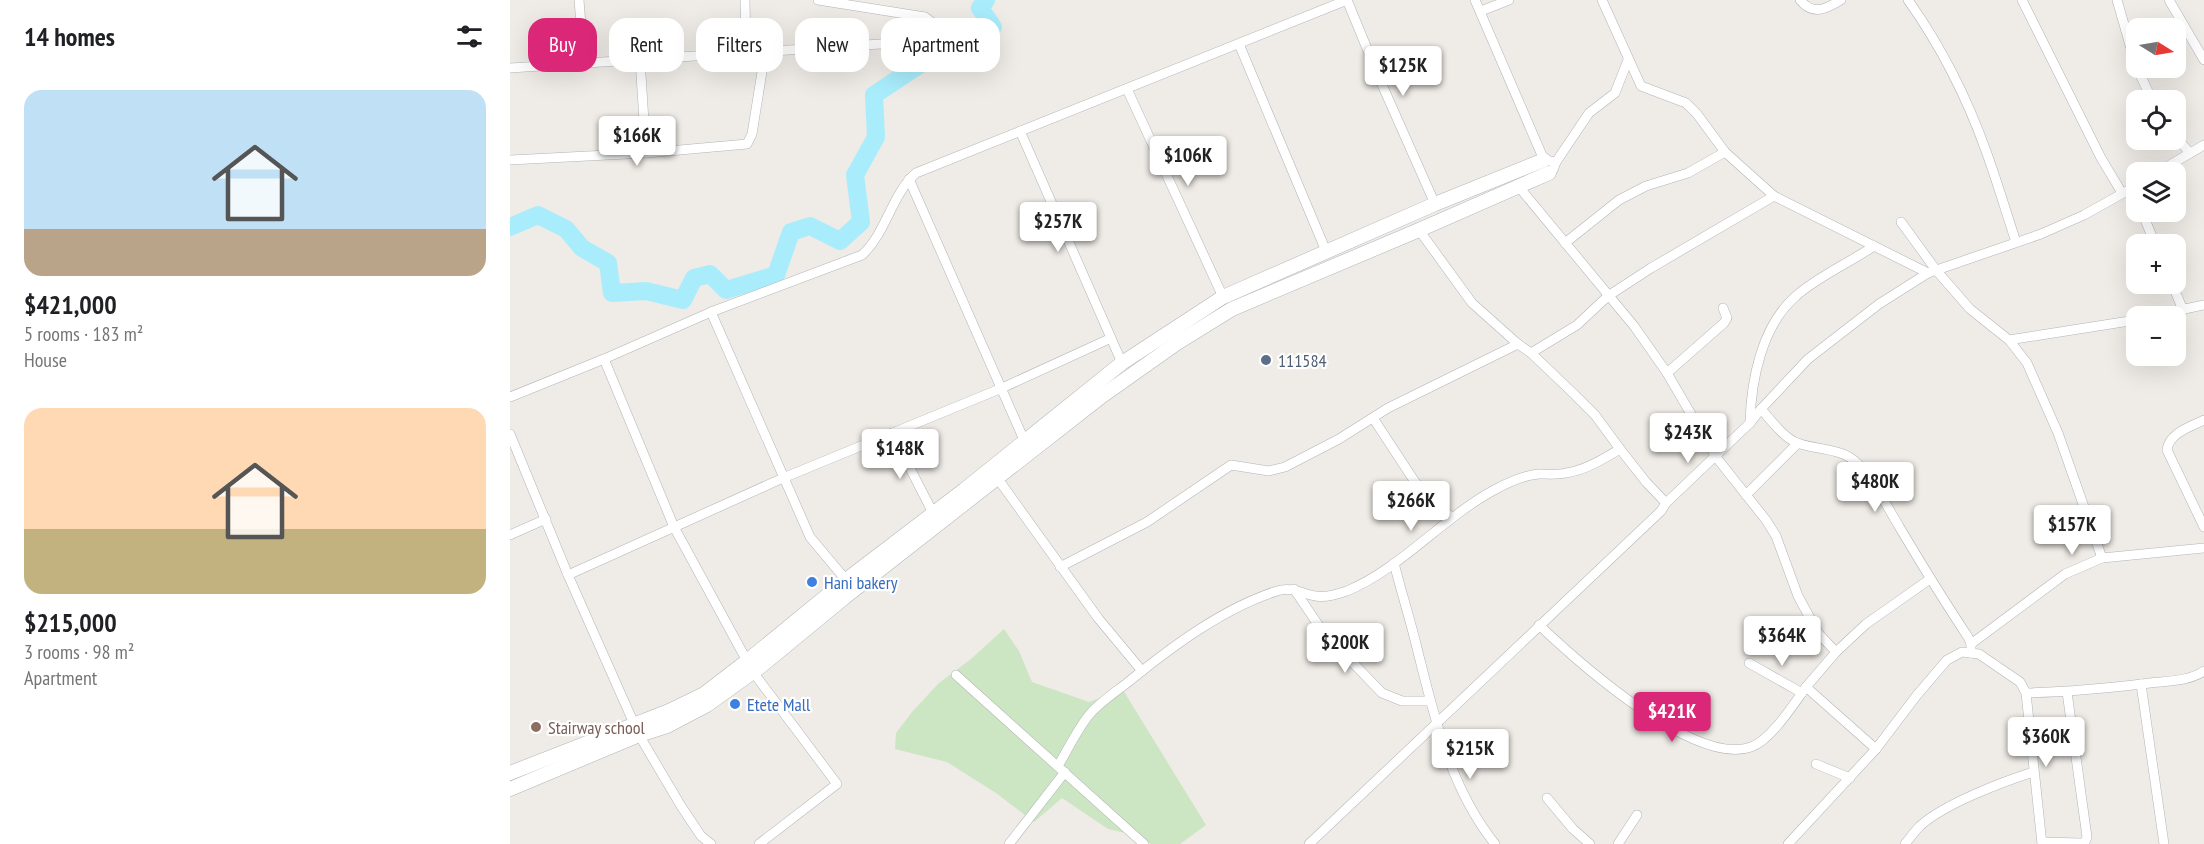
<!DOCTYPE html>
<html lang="en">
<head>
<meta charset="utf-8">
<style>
	:root { --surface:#fff; --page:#f6f6f6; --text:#202124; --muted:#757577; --accent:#db2777 }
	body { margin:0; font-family:"PT Sans Narrow",sans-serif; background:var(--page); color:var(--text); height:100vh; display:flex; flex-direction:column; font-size:22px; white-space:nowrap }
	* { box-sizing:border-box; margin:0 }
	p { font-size:20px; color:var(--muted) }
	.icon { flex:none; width:33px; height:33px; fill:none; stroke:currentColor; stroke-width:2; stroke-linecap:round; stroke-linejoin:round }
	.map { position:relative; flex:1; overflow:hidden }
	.drawer { display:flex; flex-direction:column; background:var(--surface); width:510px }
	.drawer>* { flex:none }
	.guide { position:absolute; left:18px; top:18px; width:570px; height:54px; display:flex; gap:12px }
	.needle { width:39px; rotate:101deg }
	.buttons { position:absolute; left:1616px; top:18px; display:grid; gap:12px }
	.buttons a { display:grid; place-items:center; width:60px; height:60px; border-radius:12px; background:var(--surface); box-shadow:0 6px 24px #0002; font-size:30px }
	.price { position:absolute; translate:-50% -51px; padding:0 14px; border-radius:6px; background:#fff; color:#222; font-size:20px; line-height:39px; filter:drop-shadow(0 2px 3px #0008) }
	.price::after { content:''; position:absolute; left:50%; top:36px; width:18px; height:14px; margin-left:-9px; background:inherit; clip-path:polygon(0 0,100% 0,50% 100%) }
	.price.current { background:var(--accent); color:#fff }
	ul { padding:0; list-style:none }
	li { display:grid; align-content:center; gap:12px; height:318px; padding:0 24px }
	li span { display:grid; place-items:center; height:186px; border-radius:18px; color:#555 }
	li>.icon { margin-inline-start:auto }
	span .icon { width:108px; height:108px; fill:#fffc; stroke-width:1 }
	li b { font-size:26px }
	h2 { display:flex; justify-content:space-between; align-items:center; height:72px; padding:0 24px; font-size:26px }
	.tag { padding:0 21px; border-radius:18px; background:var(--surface); box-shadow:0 6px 24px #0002; font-size:21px; line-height:54px }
	.tag.current { background:var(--accent); color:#fff }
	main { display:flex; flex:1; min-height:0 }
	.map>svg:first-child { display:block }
</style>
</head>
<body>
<main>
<section class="drawer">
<h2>14 homes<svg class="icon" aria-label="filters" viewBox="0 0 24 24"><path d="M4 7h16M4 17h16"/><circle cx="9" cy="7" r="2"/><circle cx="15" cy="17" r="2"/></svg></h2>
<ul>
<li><span style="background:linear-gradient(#bfe0f5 75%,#b9a48a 0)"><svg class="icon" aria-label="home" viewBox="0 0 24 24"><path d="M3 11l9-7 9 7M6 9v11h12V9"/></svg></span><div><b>$421,000</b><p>5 rooms · 183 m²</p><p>House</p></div></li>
<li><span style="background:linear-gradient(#ffd9b3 65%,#c2b280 0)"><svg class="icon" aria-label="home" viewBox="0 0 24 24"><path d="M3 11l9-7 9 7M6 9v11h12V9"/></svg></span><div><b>$215,000</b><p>3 rooms · 98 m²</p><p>Apartment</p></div></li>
</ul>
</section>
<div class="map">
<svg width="1694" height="844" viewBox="0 0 1694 844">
	<rect width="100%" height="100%" fill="#efebe6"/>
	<!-- green -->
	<path fill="#cce6c3" d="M 494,629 L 509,651 L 522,682 L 579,702 L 613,690 L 696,825 L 670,844 L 641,844 L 628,836 L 598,829 L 552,798 L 524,822 L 486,793 L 437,762 L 385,749 L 386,733 L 402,712 L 429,683 L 461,659 Z"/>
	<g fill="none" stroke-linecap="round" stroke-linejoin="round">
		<!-- river -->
		<path stroke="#a9edfc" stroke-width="18" d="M 0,227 L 28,215 L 56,229 L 72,248 L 98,263 L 102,293 L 136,291 L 173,300 L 184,278 L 200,274 L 216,290 L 266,275 L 281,232 L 300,226 L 330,241 L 351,222 L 345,175 L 366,137 L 364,95 L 445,41 L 468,40 L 483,27 L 470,8 L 476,0"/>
		<!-- street casing -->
		<g stroke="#b1b5b7" stroke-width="10">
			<g id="street">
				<path d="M 69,0 L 74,62"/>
				<path d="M 235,0 L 236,53"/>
				<path d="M 837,0 L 870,80 L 925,204"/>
				<path d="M 965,0 L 1034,160 L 1046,162 L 1043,170 L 1039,173"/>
				<path d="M 1092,0 L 1131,86 L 1176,103 L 1187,114 L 1215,152"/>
				<path d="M 1290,0 C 1303,16 1316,9 1331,0"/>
				<path d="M 1398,0 C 1430,45 1457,98 1476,151 C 1487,181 1496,212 1506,242"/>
				<path d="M 1512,0 L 1591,158 L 1612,193"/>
				<path d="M 1607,0 L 1626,66"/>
				<path d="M 1659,0 L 1694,60"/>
				<path d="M 971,11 L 999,0"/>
				<path d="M 729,44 L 816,251"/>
				<path d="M 130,59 L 136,153"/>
				<path d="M 0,68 L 401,42 C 414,39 425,38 423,23 L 415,17 L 308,0"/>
				<path d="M 1627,68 L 1642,100"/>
				<path d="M 617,89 L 713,297"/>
				<path d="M 510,131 L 612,363"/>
				<path d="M 1665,136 L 1680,153"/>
				<path d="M 0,160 L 136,153 L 237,144 L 242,134 L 255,53"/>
				<path d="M 1046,162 L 1079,113 L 1105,93 L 1118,60"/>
				<path d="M 1648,172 L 1694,145"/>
				<path d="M 399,179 L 514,440"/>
				<path d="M 1009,187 L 1124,326 L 1157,373 L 1206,457 L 1256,520 L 1266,536 L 1288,596 L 1308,633 L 1326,652"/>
				<path d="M 1632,212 L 1645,244"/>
				<path d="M 1391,222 L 1426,270 L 1460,309 L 1499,340 L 1517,363 L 1548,433 L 1592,558"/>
				<path d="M 909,230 L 962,303 L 1008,344 L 1021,353 L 1064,394 L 1085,415 L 1110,449"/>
				<path d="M 1055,243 L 1109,200 L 1136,186 L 1178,173 L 1215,152 L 1264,196"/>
				<path d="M 1662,284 L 1673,310"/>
				<path d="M 201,312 L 300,537 L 336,580"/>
				<path d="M 1642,316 L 1694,305"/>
				<path d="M 1499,340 L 1626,320"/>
				<path d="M 1021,353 L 1067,325 L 1098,296 L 1141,268 L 1264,196 L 1418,273"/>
				<path d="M 94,359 L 164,527 L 237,661"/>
				<path d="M 1157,373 L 1214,323 L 1217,318 L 1213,308"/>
				<path d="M 0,397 L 94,359 L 201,312 L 352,255 C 377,232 381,195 406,173 L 837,0"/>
				<path d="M 1251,409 C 1261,420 1273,437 1287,443 C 1307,450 1332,448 1347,463 C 1365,481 1377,507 1390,528 C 1412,565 1434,601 1458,637 L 1461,644 L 1461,653"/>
				<path d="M 863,418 L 905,482 L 941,517"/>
				<path d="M 1694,420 C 1680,427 1659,433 1657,450 L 1694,527"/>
				<path d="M 1240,423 C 1241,380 1252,325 1286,296 C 1307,277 1339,263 1364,246"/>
				<path d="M 382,433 L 423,513"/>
				<path d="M 0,434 L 58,575 L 129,735 L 171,806 L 191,836 L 201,844"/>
				<path d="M 488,479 L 588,618 L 632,671"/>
				<path d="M 1236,495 L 1288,443"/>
				<path d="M 0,535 L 36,519"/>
				<path d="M 884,563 C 891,591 900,619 907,648 C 924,716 940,788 985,844"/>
				<path d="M 550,567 L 637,522 L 721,465 L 759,471 L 775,467 L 829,439 L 878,408 L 1008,344"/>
				<path d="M 58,575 L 273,478 L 492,388 L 599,339"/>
				<path d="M 784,589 L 813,632 L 872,693 L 892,701 L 920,701"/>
				<path d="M 1029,625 C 1068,662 1185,767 1241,747 C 1261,740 1283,705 1296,687"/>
				<path d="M 1461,644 L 1555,574 L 1592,558 L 1694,548"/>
				<path d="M 1239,663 L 1292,693"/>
				<path d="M 243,672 L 327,784 L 249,844"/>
				<path d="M 446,675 L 634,844"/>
				<path d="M 1631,684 L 1654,844"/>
				<path d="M 1516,693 L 1532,844"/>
				<path d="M 1366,749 L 1296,687 L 1326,652 L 1356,624 L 1420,579"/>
				<path d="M 1306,764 L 1340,778"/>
				<path d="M 548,766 C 558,749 567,730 579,715 C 589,703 604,693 617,683 C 660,648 713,608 767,591 C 782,586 792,594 806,596 C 816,598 828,594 837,591 C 892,568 933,517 986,489 C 999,482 1015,475 1029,474 C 1038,474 1048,475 1056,473 C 1076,470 1093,459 1110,449 L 1136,482 L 1156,503"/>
				<path d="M 1037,798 L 1063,829 L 1080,844"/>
				<path d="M 1533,842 L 1571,843 L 1575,842 L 1577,837 L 1557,692"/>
				<path d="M 499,844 L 555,772"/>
				<path d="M 799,844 L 1151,511 L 1156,503 L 1240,423 L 1251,409 L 1298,359 L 1369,304 L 1418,273 L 1531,234 L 1574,215 L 1626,186"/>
				<path d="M 1108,844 L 1127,815"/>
				<path d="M 1278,844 L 1366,749 L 1407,695 L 1437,660 L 1452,652 L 1469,654 L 1510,682 L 1516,693 C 1558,692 1599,688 1640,683 C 1657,681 1680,681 1694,671"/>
				<path d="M 1395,844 C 1400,838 1404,832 1410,826 C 1434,804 1492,782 1523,772"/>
			</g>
		</g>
		<!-- secondary casing -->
		<g stroke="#b0b5b8" stroke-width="15">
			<g id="secondary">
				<path d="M 0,773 L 159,711 L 194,694 L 237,661 L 336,580 L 454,490 L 612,363 L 713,297 L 925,204 L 1034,160"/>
				<path d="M 0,789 L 129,735 L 157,726 L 197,705 L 250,667 L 335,597 L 592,396 L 667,343 L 722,309 L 909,230 L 1039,173"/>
			</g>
		</g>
		<!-- street -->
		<use href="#street" stroke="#fff" stroke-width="9"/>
		<!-- secondary -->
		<use href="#secondary" stroke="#fff" stroke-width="14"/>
	</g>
	<!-- markers -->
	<circle fill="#5c6f8a" stroke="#fff" stroke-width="2" cx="756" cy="360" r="6"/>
	<g fill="#3f7fe0" stroke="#fff" stroke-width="2">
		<circle cx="302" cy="582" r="6"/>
		<circle cx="225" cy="704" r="6"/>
	</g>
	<circle fill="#8d6e63" stroke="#fff" stroke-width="2" cx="26" cy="727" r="6"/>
	<g text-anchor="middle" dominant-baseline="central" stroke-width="4.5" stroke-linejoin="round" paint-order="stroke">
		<!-- service labels -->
		<g font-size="18" fill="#4e5e75" stroke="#fff" text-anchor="start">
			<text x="768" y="360">111584</text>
		</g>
		<!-- shop labels -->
		<g font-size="18" fill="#366cbe" stroke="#fff" text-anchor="start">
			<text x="314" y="582">Hani bakery</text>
			<text x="237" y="704">Etete Mall</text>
		</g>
		<!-- education labels -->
		<g font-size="18" fill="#785e54" stroke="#fff" text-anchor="start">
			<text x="38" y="727">Stairway school</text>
		</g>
	</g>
</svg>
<div class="buttons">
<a><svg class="needle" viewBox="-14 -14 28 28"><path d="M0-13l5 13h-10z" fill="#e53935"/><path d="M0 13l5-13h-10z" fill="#757577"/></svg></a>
<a><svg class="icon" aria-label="locate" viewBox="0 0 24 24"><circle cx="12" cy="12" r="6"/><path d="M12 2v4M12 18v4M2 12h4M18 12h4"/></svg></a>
<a><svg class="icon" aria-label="layers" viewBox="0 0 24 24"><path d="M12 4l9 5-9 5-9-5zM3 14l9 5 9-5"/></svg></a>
<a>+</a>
<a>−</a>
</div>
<b class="price" style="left:893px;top:97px">$125K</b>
<b class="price" style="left:127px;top:167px">$166K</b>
<b class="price" style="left:678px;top:187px">$106K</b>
<b class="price" style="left:548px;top:253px">$257K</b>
<b class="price" style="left:1178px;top:464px">$243K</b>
<b class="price" style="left:390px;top:480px">$148K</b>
<b class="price" style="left:1365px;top:513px">$480K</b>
<b class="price" style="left:901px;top:532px">$266K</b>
<b class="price" style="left:1562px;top:556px">$157K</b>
<b class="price" style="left:1272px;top:667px">$364K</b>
<b class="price" style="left:835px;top:674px">$200K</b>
<b class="price current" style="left:1162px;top:743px">$421K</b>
<b class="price" style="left:1536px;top:768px">$360K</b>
<b class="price" style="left:960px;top:780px">$215K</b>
<div class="guide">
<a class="tag current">Buy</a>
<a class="tag">Rent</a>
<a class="tag">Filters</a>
<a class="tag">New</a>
<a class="tag">Apartment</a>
</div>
</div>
</main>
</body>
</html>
